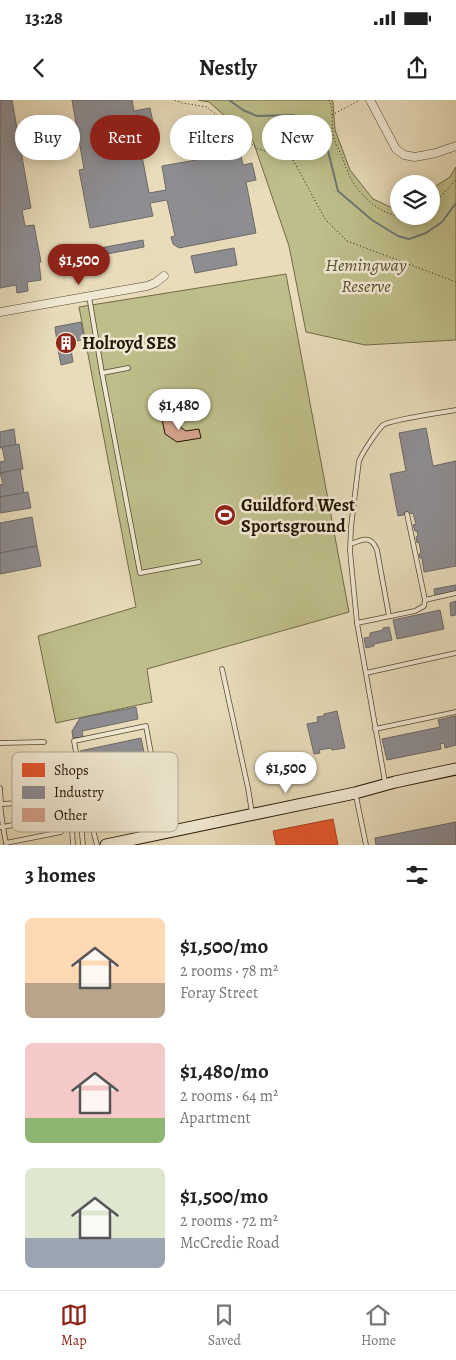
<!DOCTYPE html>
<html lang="en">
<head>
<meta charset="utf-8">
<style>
	:root { --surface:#fff; --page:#f6f6f6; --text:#222; --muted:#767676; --line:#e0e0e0; --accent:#8f2418 }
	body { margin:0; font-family:Alegreya,serif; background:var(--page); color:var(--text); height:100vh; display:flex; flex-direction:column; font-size:19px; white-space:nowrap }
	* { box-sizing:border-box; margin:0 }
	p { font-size:16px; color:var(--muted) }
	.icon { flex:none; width:28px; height:28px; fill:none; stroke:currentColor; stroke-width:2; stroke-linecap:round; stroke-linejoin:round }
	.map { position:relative; height:745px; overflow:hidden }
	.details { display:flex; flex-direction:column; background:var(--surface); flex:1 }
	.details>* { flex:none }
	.hud { position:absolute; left:15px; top:15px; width:426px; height:45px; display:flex; gap:10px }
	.controls { position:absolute; left:390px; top:75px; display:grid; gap:10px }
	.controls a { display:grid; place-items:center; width:50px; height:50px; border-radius:50%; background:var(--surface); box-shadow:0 2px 12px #0003; font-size:25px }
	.price { position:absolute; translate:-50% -42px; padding:0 11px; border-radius:18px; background:#fff; color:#222; font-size:16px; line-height:32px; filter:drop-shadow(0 1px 2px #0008) }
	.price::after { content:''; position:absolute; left:50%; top:30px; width:15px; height:11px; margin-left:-8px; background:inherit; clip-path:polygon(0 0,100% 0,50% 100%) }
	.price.current { background:var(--accent); color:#fff }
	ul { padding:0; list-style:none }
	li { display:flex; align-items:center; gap:15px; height:125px; padding:0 25px }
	li span { display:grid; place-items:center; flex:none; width:140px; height:100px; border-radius:8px; color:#555 }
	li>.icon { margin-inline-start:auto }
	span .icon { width:60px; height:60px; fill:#fffc; stroke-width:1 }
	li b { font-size:21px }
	h2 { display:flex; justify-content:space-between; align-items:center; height:60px; padding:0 25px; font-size:21px }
	.pill { padding:0 18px; border-radius:22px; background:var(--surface); box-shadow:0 2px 12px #0003; font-size:18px; line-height:45px }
	.pill.current { background:var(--accent); color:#fff }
	.status { display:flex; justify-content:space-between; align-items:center; height:35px; padding:0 25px; background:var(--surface); direction:ltr }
	.status svg { height:14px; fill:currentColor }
	header { display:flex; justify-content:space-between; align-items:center; height:65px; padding:0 25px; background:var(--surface); font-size:22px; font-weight:700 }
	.menu { display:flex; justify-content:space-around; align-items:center; height:70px; border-top:1px solid var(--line); background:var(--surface); font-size:14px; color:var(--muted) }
	.menu a { display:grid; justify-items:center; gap:2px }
	.menu .current { color:var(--accent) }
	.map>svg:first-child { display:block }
</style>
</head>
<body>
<div class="status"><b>13:28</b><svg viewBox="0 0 49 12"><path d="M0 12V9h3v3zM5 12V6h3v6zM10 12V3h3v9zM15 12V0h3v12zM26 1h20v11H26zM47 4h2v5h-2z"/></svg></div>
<header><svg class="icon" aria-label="back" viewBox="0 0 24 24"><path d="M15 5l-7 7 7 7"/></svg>Nestly<svg class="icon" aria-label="share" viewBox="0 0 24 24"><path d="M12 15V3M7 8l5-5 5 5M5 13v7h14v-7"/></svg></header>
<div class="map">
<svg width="456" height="745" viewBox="0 0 456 745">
	<rect width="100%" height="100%" fill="#e8dcba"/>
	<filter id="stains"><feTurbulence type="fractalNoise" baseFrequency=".004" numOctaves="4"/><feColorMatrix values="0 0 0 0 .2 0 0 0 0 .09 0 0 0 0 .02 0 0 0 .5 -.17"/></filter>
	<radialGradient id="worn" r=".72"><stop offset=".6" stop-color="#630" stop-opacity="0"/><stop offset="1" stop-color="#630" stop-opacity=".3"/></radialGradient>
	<!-- green -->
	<g fill="#bebe8a" stroke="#706a47">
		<path d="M 198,0 L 332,0 L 333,2 L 335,30 L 350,70 L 373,99 L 397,110 L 399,110 L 399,116 L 431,116 L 431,89 L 450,77 L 456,67 L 456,240 L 365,245 L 306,232 L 289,146 L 253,41 L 209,2 Z"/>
		<path d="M 286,174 L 349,512 L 147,569 L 152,602 L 56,623 L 38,536 L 136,507 L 79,207 Z"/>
	</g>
	<!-- shops -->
	<path fill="#e4572e" stroke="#aa4321" d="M 333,719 L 338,745 L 276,745 L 273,731 Z"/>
	<!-- industry -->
	<g fill="#8d8d92" stroke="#6d6967">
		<path d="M 0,0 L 12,0 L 31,108 L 22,110 L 25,126 L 34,125 L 41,162 L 39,162 L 41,180 L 27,182 L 28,191 L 17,193 L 16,185 L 0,188 Z"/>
		<path d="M 72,0 L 132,0 L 134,11 L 150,8 L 156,37 L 139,40 L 149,93 L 166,90 L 162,66 L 196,60 L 195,50 L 231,43 L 233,53 L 240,51 L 243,65 L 252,63 L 256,80 L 246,82 L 256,133 L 179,148 L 173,144 L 171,137 L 175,136 L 167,100 L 150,103 L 153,116 L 90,128 L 79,70 L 84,69 Z"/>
		<path d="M 143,140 L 144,147 L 96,156 L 95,149 Z"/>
		<path d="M 234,148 L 237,165 L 195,173 L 191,156 Z"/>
		<path d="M 81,222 L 84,239 L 70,243 L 73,262 L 61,265 L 57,244 L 61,243 L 61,242 L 57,242 L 55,227 Z"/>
		<path d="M 426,328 L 433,366 L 456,361 L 456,466 L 424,472 L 422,458 L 420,458 L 419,454 L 421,453 L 419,442 L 417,443 L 416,437 L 418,436 L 417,431 L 415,431 L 413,425 L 416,424 L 413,413 L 398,416 L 390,374 L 406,371 L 399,333 Z"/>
		<path d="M 14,329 L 16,345 L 0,348 L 0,332 Z"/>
		<path d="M 19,344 L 23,369 L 0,373 L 0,362 L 5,361 L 2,347 Z"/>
		<path d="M 20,369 L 24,393 L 0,397 L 0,385 L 3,384 L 0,373 Z"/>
		<path d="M 28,392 L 31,408 L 0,413 L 0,397 Z"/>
		<path d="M 32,417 L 37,446 L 0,453 L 0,423 Z"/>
		<path d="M 37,446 L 41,466 L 0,474 L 0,453 Z"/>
		<path d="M 456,485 L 456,493 L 435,497 L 434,489 Z"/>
		<path d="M 456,501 L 456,515 L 451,516 L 450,503 Z"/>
		<path d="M 440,510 L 444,529 L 397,539 L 393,520 Z"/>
		<path d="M 389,527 L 392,540 L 374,544 L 374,546 L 366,548 L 364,538 L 370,537 L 370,533 L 383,530 L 383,528 Z"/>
		<path d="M 136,607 L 138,619 L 82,631 L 83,637 L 73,638 L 72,631 L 80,618 Z"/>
		<path d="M 337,611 L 345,648 L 332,650 L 331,648 L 319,650 L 320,653 L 314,654 L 307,624 L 318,622 L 317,617 L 324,616 L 324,614 Z"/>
		<path d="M 456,616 L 456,645 L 445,648 L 444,643 L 440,644 L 441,649 L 387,660 L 382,639 L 440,627 L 438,620 Z"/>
		<path d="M 141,638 L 147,667 L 86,680 L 80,651 Z"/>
		<path d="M 456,722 L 456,745 L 376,745 L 375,738 Z"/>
	</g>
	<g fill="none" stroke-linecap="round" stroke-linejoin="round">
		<!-- stream -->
		<path stroke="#6c7772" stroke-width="2" d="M 229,0 L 243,10 L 257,16 L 294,15 L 309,25 L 326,43 L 338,91 L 372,120 L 398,136 L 409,139 L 426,133 L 442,122 L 456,103"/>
	</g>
	<!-- building -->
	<path fill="#d4a28b" stroke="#231504" d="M 173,316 L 174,323 L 186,331 L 199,329 L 201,338 L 177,342 L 165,334 L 162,319 Z"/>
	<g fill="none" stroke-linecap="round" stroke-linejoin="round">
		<!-- lane casing -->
		<g stroke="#544732" stroke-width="5.5">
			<g id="lane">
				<path d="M 89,196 L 102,273 L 140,473 L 199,462"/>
				<path d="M 102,273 L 128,268"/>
				<path d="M 351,444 C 363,439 371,435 377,450 L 389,516"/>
				<path d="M 425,500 L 456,493"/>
				<path d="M 357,523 L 415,511 L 424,506 L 425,500 L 407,414"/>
				<path d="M 222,569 L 248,688 L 252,713"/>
				<path d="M 366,573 L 456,553"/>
				<path d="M 375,629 L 456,612"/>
				<path d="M 0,643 L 44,642"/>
				<path d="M 385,682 L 357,523 L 350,451 L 351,427 L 359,361 C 363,352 376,332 383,325 C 389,320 444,312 456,310"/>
				<path d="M 0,688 L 1,704 L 73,700 L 80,711 L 83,745"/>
				<path d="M 83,692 L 155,676"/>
				<path d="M 356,696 L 366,745"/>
				<path d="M 0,704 L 3,727 L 80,711"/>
				<path d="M 71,712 L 73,745"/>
				<path d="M 0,727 L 3,727 L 6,743 L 61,732 L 58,715"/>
				<path d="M 97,745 L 83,692 L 74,641 L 146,626 L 165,731"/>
			</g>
		</g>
		<!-- street casing -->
		<g stroke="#544732" stroke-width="9">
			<g id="street">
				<path d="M 370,0 L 396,49 L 404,55 L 415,57 L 436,53 L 456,46"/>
				<path d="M 0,212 L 147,186 L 155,183 L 164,176"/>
			</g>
		</g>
		<!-- secondary casing -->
		<g stroke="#231504" stroke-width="13">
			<path id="secondary" d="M 106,745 L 355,693 L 395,682 L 456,669"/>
		</g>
		<!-- path -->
		<g stroke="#231504" stroke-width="1" stroke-dasharray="1 2.5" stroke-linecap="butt">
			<path d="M 175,0 L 182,3 L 207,7 L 258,49 L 292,58 L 325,119 L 347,141 L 456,182"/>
			<path d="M 329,0 C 334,11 331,23 333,34 C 334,43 340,51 343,59 C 345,63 345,67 347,70 C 358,98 388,123 419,116"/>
			<path d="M 332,15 L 360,0"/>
			<path d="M 431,107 L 456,80"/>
		</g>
		<!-- lane -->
		<use href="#lane" stroke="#f0e8d2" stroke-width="4"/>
		<!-- street -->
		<use href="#street" stroke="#f0e8d2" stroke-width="8"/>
		<!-- secondary -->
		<use href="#secondary" stroke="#f0e8d2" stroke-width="11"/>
	</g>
	<!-- icons -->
	<defs>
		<g id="building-disc" transform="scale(1.125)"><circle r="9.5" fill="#8f2418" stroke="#f0e8d2"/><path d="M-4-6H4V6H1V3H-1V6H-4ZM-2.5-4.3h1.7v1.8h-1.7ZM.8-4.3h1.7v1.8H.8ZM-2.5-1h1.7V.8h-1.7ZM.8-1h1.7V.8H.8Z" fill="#fff"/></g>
		<g id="stadium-disc" transform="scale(1.125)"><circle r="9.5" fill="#8f2418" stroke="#f0e8d2"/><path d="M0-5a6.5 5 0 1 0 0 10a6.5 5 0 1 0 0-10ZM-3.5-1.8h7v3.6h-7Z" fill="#fff"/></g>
	</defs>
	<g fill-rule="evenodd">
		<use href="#building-disc" x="66" y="243"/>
		<use href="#stadium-disc" x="225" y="415"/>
	</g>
	<g text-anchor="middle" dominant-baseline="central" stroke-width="5" stroke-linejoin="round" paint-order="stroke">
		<!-- park labels -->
		<g font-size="18" font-style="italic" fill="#595033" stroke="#f0e8d2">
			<text x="366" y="165">Hemingway<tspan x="366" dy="21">Reserve</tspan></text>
		</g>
		<!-- poi labels -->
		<g font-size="18" font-weight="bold" fill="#231504" stroke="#f0e8d2" text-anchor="start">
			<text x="82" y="243">Holroyd SES</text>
			<text x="241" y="405">Guildford West<tspan x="241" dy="21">Sportsground</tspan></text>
		</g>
	</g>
	<!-- legend -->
	<rect x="12" y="652" width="166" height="80" rx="8" fill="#f0e8d2" stroke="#b2a994" stroke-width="1"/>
	<rect x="22" y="663" width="23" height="14" fill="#e4572e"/>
	<rect x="22" y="686" width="23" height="13" fill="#8d8d92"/>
	<rect x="22" y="708" width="23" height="14" fill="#d4a28b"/>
	<g font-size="14" fill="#231504">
		<text x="54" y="675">Shops</text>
		<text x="54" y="697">Industry</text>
		<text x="54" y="720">Other</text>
	</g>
	<rect width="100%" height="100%" filter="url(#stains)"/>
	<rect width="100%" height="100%" fill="url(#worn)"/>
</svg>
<div class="controls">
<a><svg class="icon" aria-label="layers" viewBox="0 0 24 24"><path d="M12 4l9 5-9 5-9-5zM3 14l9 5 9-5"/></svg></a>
</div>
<b class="price current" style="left:79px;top:186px">$1,500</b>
<b class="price" style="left:179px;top:331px">$1,480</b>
<b class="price" style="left:286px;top:694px">$1,500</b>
<div class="hud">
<a class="pill">Buy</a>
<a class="pill current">Rent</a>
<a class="pill">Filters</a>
<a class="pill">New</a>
</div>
</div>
<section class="details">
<h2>3 homes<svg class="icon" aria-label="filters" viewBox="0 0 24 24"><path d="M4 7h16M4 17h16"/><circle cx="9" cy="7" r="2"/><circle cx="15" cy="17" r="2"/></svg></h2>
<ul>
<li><span style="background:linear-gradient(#ffd9b3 65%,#b9a48a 0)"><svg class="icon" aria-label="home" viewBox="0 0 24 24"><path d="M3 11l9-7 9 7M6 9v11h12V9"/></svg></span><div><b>$1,500/mo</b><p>2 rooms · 78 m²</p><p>Foray Street</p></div></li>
<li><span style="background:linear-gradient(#f6c9c9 75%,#8fb573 0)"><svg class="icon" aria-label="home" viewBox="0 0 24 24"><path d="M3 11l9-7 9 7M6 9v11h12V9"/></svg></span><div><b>$1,480/mo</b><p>2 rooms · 64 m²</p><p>Apartment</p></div></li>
<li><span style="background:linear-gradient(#dfe7d0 70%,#9aa5b1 0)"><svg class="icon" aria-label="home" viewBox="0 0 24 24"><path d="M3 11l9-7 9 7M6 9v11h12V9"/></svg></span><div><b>$1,500/mo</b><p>2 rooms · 72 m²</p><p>McCredie Road</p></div></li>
</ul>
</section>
<nav class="menu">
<a class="current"><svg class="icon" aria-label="map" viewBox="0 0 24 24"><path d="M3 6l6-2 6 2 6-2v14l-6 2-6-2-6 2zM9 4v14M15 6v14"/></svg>Map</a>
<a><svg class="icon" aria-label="saved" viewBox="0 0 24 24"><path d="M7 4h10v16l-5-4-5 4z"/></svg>Saved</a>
<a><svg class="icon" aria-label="home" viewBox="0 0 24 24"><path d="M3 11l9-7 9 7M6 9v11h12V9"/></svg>Home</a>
</nav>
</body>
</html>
